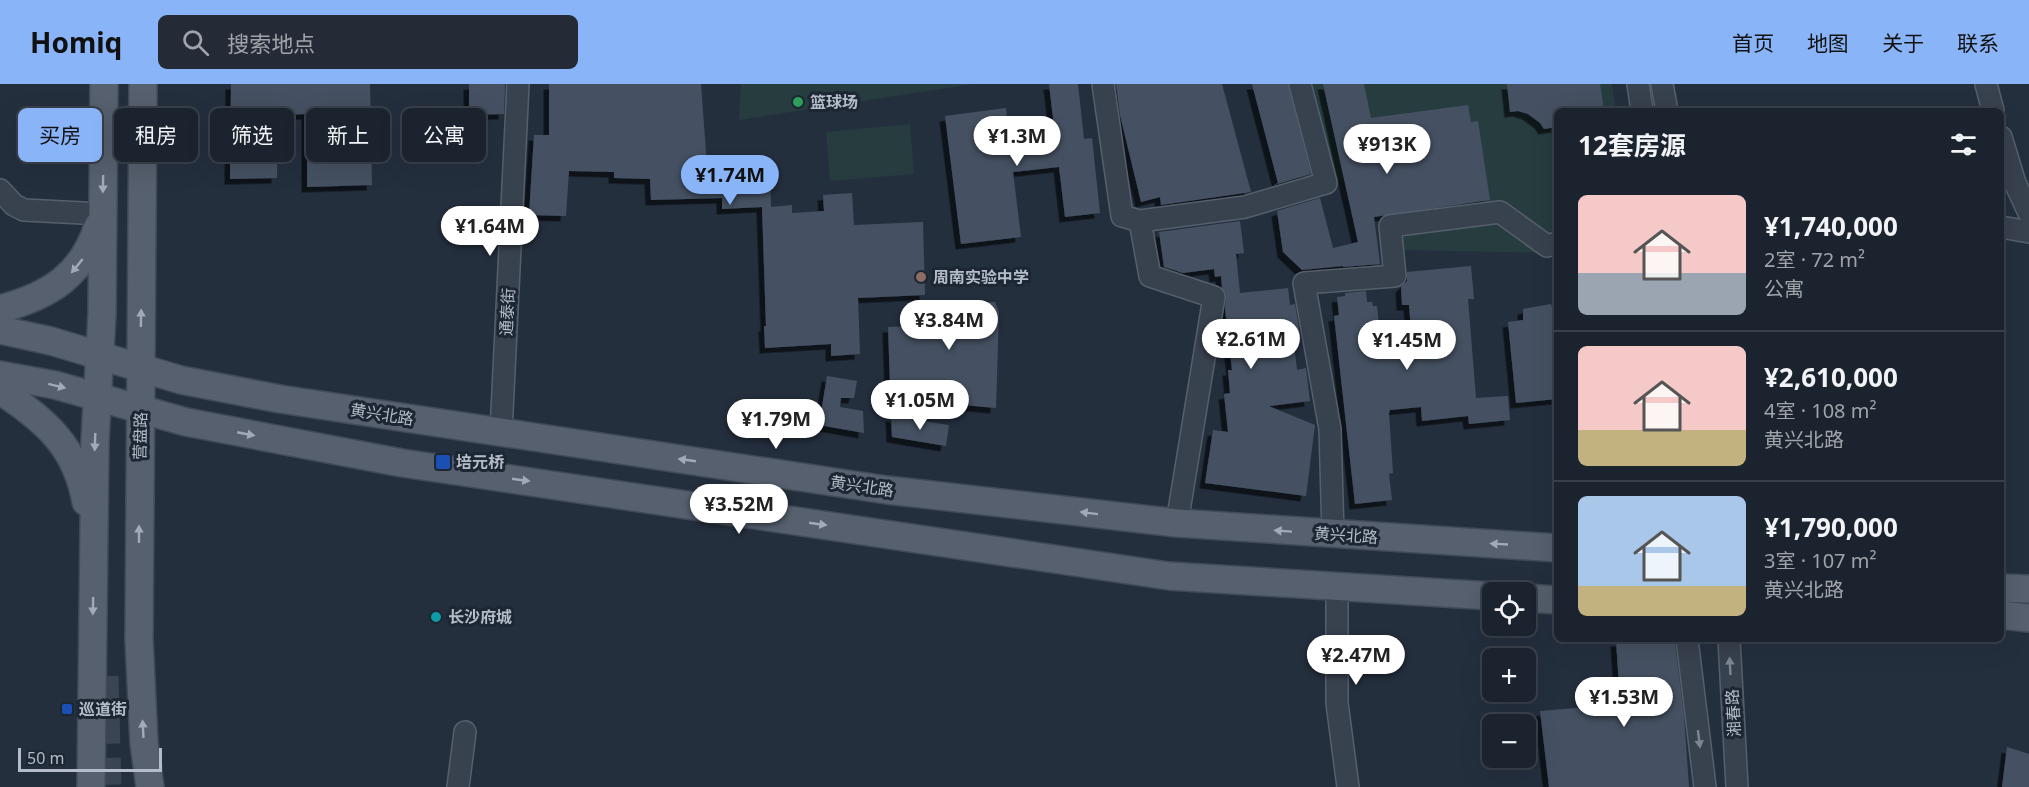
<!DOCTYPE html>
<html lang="zh">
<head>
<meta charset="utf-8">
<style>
	:root { --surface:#1b232e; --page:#242b36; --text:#f1f3f6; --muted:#a0a4aa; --line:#39404a; --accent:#8ab4f8 }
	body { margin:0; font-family:"Noto Sans","Noto Sans SC",sans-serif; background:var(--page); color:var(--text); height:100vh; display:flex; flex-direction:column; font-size:22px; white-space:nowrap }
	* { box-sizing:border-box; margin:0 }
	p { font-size:20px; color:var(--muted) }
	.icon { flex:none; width:33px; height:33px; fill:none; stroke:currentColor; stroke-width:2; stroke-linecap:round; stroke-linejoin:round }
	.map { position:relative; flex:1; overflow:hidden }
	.side { position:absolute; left:1554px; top:24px; width:450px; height:534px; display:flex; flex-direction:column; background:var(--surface); border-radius:9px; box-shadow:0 6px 24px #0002,0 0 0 2px var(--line) }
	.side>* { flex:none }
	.guide { position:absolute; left:18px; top:24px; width:570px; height:54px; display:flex; gap:12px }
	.buttons { position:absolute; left:1482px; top:498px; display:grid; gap:12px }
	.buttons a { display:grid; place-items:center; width:54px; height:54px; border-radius:9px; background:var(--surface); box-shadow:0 6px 24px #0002,0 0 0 2px var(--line); font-size:30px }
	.scale { position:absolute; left:18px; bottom:15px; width:144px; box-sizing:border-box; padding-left:6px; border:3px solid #b4bcc9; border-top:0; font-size:16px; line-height:21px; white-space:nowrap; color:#b4bcc9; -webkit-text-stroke:4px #1d2633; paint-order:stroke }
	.price { position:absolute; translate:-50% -51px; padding:0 14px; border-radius:21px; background:#fff; color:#222; font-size:20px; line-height:39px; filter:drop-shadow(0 2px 3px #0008) }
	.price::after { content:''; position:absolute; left:50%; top:36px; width:18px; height:14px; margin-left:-9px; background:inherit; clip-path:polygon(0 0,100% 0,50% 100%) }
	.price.on { background:var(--accent); color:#111 }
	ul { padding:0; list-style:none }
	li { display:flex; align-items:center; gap:18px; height:150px; padding:0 24px }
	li+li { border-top:2px solid var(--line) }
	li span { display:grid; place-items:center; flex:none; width:168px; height:120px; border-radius:9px; color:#555 }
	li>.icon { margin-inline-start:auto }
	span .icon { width:72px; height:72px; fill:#fffc; stroke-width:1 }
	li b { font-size:26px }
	h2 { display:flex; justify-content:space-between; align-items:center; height:72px; padding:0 24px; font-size:26px }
	.tag { padding:0 21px; border-radius:9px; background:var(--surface); box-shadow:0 6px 24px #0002,0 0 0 2px var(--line); font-size:21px; line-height:54px }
	.tag.on { background:var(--accent); color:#111 }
	header { display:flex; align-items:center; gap:36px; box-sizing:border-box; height:84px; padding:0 30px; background:var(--accent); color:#111 }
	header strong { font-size:28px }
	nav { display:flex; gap:33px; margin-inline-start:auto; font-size:21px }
	.search { width:420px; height:54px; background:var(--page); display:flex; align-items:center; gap:15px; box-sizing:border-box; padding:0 21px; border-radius:9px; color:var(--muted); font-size:22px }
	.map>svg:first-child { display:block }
</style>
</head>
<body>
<header>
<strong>Homiq</strong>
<div class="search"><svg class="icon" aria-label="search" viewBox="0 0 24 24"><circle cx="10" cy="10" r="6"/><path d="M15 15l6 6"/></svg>搜索地点</div>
<nav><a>首页</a><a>地图</a><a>关于</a><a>联系</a></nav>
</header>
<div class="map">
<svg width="2029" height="703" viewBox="0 0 2029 703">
	<defs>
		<filter id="shadow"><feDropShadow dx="-5.5" dy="5.5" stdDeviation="0" flood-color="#0009"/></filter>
	</defs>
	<rect width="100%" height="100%" fill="#242f3e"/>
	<!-- green -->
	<g fill="#263c3f">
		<path d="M 741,0 L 973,0 L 739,36 Z"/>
		<path d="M 1313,0 L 1612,0 L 1616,27 L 1557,27 L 1557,169 L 1400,166 L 1385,94 L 1337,97 Z"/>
		<path d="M 910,40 L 914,90 L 830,97 L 826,48 Z"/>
	</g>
	<!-- building -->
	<g fill="#455162" filter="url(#shadow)">
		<path d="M 231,0 L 370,0 L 372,101 L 307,103 L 307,30 L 278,31 L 277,94 L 230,95 Z"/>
		<path d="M 469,0 L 505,0 L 504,30 L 469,31 Z"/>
		<path d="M 549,0 L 701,0 L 707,82 L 766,80 L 766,87 L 770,87 L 771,123 L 792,121 L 792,129 L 824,127 L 823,111 L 852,109 L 854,141 L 923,138 L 925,211 L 858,214 L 860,270 L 831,272 L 831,260 L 765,264 L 764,242 L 766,242 L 762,123 L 722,125 L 722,114 L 651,116 L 650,95 L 614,94 L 614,88 L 569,87 L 566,132 L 529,131 L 534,51 L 549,51 Z"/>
		<path d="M 1049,0 L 1078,0 L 1084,55 L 1092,54 L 1100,129 L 1065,133 L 1059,83 L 1013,88 L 1021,153 L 961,160 L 945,32 L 1006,24 L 1010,64 L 1056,59 Z"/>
		<path d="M 1116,0 L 1222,0 L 1251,108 L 1161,121 L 1160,113 L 1141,118 L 1120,31 Z"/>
		<path d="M 1252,0 L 1288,0 L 1311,90 L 1274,101 L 1278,99 Z"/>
		<path d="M 1323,0 L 1364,0 L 1371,34 L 1468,21 L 1471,38 L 1478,37 L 1490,116 L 1374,133 L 1380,180 L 1343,183 L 1343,182 L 1302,186 L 1283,168 L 1277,127 L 1320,114 L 1333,164 L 1358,158 Z"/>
		<path d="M 1507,0 L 1600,0 L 1604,27 L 1557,27 L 1557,43 L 1544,45 L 1540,39 L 1528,30 L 1518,27 L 1510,28 Z"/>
		<path d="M 1240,137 L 1244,169 L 1236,170 L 1240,209 L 1288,204 L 1290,221 L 1295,220 L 1300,251 L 1293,251 L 1297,286 L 1306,284 L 1310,317 L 1269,322 L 1315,341 L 1306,412 L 1205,399 L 1213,346 L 1228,348 L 1224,310 L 1230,309 L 1228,286 L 1232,286 L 1225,225 L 1226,210 L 1222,204 L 1221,192 L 1215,193 L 1214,185 L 1183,189 L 1164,183 L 1159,148 Z"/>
		<path d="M 1471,182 L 1474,215 L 1468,215 L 1476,314 L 1508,312 L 1510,336 L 1469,340 L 1468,332 L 1422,337 L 1421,323 L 1390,326 L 1389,329 L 1393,389 L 1389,390 L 1392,416 L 1355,420 L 1334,232 L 1339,231 L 1337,213 L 1345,212 L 1345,209 L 1366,207 L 1367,218 L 1372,218 L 1373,222 L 1377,222 L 1381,261 L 1412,259 L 1409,221 L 1402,221 L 1401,203 L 1407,197 L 1407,188 Z"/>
		<path d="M 960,217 L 995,218 L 999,228 L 996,324 L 963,321 L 963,310 L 911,312 L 910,299 L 890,300 L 888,243 L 913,242 L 912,220 Z"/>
		<path d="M 1551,220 L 1553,226 L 1557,226 L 1557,315 L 1516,319 L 1508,238 L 1523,236 L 1523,225 Z"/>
		<path d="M 827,292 L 857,297 L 854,314 L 841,314 L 840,323 L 863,327 L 864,349 L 819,341 Z"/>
		<path d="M 891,332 L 949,341 L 946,362 L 892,353 Z"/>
		<path d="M 1616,557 L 1675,559 L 1684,632 L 1689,703 L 1549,703 L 1540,627 L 1600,622 L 1620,616 Z"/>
		<path d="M 2007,663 L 2029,670 L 2029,703 L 2002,703 Z"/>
	</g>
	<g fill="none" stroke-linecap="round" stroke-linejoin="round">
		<!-- major-tunnel -->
		<path stroke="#3a4453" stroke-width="27" stroke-dasharray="27 14" stroke-linecap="butt" d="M 105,592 L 108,703"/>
		<!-- minor casing -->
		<g stroke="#565f6c" stroke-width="24">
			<g id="minor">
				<path d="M 1103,0 L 1122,132 L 1140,137 L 1150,192 L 1214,213 L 1177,439"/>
				<path d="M 1638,0 L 1642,27"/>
				<path d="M 1662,0 L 1667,27"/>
				<path d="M 1986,0 L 1993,27"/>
				<path d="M 2001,53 L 2015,99 L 2029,129"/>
				<path d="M 0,106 L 14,121 L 24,126 L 102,130"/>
				<path d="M 1140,137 L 1245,123 L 1326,99 L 1300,0"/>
				<path d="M 2001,143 L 2029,148"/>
				<path d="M 501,348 L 518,0"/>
				<path d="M 1333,450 L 1330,345 L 1304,199 L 1395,192 L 1390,142 L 1500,128 L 1547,162 L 1557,159"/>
				<path d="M 1337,503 L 1337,619 L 1348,703"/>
				<path d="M 1687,555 L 1705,703"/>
				<path d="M 1729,555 L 1737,703"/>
				<path d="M 458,703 L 465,648"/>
			</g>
		</g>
		<!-- major casing -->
		<g stroke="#414a57" stroke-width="30">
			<g id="major">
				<path d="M 143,0 L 139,555 L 144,659 L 150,703"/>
				<path d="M 0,225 C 49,212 82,192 98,142"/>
				<path d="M 0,246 L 51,257 L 181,296 L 280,315 L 887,406 L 1177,439 L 1557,464"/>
				<path d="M 0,291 L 55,301 L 186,338 L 402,379 L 1169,492 L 1492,512"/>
				<path d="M 0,306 C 45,337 76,361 86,418"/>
				<path d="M 2001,504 L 2029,505"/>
				<path d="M 1526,514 L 1557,516"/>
				<path d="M 2001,531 L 2029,534"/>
				<path d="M 91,703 L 95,357 L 102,230 L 104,0"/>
			</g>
		</g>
		<!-- minor -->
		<use href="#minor" stroke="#38414e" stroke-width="21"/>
		<!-- major -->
		<use href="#major" stroke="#56606e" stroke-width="27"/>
	</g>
	<!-- one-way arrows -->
	<defs><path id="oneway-solid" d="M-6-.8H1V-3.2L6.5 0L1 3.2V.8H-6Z" transform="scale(1.5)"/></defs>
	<g fill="#a1aab7">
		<use href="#oneway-solid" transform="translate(103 100) rotate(91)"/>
		<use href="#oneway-solid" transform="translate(77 182) rotate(129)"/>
		<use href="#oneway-solid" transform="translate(141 234) rotate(-89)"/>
		<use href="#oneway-solid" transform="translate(57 302) rotate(14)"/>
		<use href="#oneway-solid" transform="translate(246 350) rotate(11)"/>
		<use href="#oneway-solid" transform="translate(95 358) rotate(92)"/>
		<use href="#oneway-solid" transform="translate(687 376) rotate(-172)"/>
		<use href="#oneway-solid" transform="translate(521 396) rotate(8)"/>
		<use href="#oneway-solid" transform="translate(1089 429) rotate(-173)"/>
		<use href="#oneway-solid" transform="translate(818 440) rotate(8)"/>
		<use href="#oneway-solid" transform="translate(1283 447) rotate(-176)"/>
		<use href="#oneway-solid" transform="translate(139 450) rotate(-90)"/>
		<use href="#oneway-solid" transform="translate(1499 460) rotate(-177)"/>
		<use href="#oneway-solid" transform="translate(93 522) rotate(91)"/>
		<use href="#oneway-solid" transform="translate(143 645) rotate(-93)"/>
	</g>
	<g fill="#7c8592">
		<use href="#oneway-solid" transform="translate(1730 582) rotate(-93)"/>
		<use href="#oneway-solid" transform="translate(1699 655) rotate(83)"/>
	</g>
	<!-- markers -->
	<circle fill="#2e9e5b" stroke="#1d2633" stroke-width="2" cx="798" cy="18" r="6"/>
	<circle fill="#8d6e63" stroke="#1d2633" stroke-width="2" cx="921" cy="193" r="6"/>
	<g fill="#1a4fb4" stroke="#1d2633" stroke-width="2">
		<rect x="435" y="370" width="16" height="16" rx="3"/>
		<rect x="61" y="619" width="12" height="12" rx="3"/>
	</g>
	<circle fill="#0f9aa8" stroke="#1d2633" stroke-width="2" cx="436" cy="533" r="6"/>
	<g text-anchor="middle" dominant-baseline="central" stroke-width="6" stroke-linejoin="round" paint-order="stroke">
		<!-- poi labels -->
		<g font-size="16" font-weight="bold" fill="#b4bcc9" stroke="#1d2633" text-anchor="start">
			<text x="810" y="18">篮球场</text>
			<text x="933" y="193">周南实验中学</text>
			<text x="456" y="378">培元桥</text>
			<text x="448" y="533">长沙府城</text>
			<text x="79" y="625">巡道街</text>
		</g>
		<!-- street labels -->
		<g font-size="16" fill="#b4bcc9" stroke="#1d2633">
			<text transform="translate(507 228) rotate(-87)">通泰街</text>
			<text transform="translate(382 330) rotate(9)">黄兴北路</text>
			<text transform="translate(140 352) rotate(-89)">营盘路</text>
			<text transform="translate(862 402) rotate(8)">黄兴北路</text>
			<text transform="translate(1346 451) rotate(4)">黄兴北路</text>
			<text transform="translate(1733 629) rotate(-93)">湘春路</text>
		</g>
	</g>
</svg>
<div class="buttons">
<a><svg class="icon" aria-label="locate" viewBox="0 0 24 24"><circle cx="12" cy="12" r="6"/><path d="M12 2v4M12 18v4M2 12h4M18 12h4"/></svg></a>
<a>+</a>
<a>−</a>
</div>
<div class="scale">50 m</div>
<b class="price" style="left:1017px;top:83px">¥1.3M</b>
<b class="price" style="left:1387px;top:91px">¥913K</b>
<b class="price on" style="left:730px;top:122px">¥1.74M</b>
<b class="price" style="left:490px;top:173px">¥1.64M</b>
<b class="price" style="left:949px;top:267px">¥3.84M</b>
<b class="price" style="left:1251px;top:286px">¥2.61M</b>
<b class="price" style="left:1407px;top:287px">¥1.45M</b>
<b class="price" style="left:920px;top:347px">¥1.05M</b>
<b class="price" style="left:776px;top:366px">¥1.79M</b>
<b class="price" style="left:739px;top:451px">¥3.52M</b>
<b class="price" style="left:1356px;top:602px">¥2.47M</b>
<b class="price" style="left:1624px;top:644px">¥1.53M</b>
<div class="guide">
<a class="tag on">买房</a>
<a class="tag">租房</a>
<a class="tag">筛选</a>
<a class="tag">新上</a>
<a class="tag">公寓</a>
</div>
<section class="side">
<h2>12套房源<svg class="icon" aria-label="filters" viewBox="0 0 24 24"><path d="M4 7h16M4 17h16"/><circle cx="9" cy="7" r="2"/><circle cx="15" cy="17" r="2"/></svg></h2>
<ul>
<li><span style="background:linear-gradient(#f6c9c9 65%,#9aa5b1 0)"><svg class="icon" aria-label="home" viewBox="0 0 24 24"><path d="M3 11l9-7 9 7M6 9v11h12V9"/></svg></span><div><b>¥1,740,000</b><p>2室 · 72 m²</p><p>公寓</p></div></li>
<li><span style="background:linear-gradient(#f6c9c9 70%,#c2b280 0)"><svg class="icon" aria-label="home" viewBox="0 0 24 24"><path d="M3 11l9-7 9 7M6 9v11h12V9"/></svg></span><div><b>¥2,610,000</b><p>4室 · 108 m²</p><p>黄兴北路</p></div></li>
<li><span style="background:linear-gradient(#a9c7e8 75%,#c2b280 0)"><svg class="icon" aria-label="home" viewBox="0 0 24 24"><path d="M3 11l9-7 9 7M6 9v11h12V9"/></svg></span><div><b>¥1,790,000</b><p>3室 · 107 m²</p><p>黄兴北路</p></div></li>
</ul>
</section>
</div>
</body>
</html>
